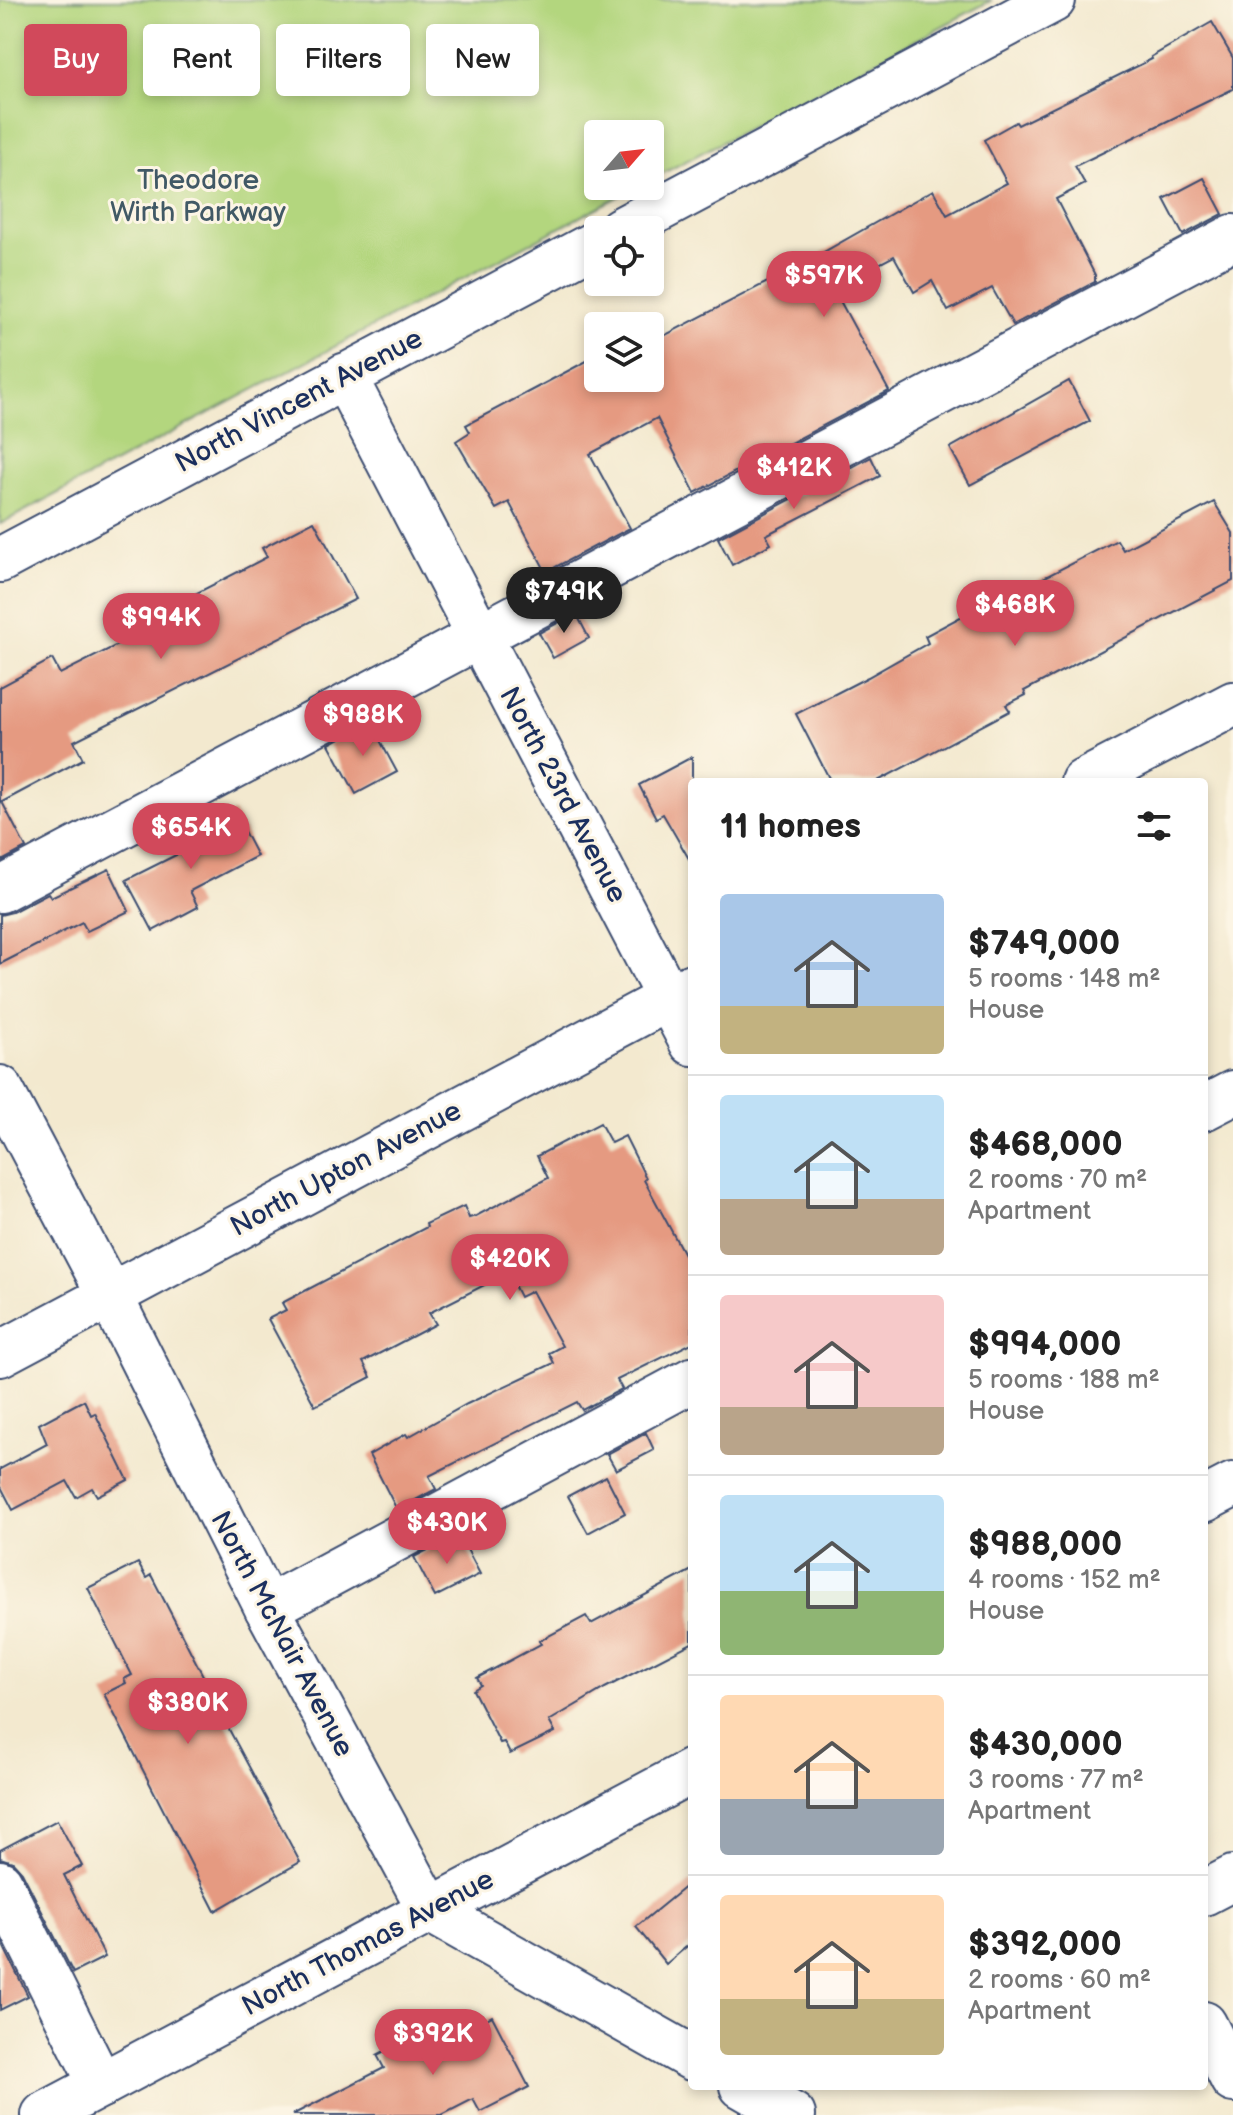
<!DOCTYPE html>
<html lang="en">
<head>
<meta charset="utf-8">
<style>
	:root { --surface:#fff; --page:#f2f2f2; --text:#222; --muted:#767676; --line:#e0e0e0; --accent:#d1495b }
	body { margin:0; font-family:"Balsamiq Sans",sans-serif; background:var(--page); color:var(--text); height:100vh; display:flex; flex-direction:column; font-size:30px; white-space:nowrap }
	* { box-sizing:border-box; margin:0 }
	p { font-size:26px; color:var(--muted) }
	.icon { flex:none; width:44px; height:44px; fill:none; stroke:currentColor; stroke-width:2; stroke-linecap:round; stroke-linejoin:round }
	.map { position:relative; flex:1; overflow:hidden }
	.drawer { position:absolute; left:688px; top:778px; width:520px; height:1312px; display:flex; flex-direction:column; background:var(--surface); border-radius:8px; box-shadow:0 4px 12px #0003 }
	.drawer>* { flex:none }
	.hud { position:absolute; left:24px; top:24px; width:544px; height:72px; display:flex; gap:16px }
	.needle { width:52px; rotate:62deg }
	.tools { position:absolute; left:584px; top:120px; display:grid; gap:16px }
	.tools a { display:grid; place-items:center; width:80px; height:80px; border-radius:8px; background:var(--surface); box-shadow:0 4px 12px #0003; font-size:40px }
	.price { position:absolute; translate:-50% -68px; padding:0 18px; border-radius:28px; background:var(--accent); color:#fff; font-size:26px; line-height:52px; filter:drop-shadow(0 2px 4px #0008) }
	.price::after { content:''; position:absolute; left:50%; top:48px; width:24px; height:18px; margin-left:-12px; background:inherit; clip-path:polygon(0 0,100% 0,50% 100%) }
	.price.on { background:#222; color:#fff }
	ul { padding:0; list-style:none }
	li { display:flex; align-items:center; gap:24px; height:200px; padding:0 32px }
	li+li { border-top:2px solid var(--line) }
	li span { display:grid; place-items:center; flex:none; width:224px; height:160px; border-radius:8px; color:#555 }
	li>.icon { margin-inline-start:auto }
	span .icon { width:96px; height:96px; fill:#fffc; stroke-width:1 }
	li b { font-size:34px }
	h2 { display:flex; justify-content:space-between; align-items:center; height:96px; padding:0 32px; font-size:34px }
	.chip { padding:0 28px; border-radius:8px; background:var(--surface); box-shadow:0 4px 12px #0003; font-size:28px; line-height:72px }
	.chip.on { background:var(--accent); color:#fff }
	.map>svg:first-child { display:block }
</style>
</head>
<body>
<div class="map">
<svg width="1233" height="2115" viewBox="0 0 1233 2115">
	<rect width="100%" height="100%" fill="#fcf5e5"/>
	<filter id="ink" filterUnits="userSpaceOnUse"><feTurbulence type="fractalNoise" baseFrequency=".0125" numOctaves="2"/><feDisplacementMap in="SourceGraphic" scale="16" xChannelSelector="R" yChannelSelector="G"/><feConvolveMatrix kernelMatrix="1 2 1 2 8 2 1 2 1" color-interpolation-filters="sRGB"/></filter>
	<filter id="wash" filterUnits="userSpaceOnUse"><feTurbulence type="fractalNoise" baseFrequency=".006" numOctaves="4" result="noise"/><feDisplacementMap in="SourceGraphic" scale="32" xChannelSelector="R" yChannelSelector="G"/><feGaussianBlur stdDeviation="1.8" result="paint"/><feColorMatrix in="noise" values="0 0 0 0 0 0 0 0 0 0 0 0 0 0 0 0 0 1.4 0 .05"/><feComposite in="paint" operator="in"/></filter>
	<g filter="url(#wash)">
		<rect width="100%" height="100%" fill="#f3e9cf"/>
		<!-- green -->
		<path fill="#b3d67e" stroke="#67826e" stroke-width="2" d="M 0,0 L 992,0 L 650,180 L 650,134 L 598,134 L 598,186 L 638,186 L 0,524 Z"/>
		<g id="blocks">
			<!-- building -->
			<g fill="#e59a81">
				<path d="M 1212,22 L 1233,58 L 1233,89 L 1075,166 L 1085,184 L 1056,199 L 1095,275 L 1095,282 L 1013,325 L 992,288 L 948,311 L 932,281 L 914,292 L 894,256 L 833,288 L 889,391 L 695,493 L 657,418 L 590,454 L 630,528 L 546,572 L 509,502 L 496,509 L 456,441 L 470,432 L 466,425 L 598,355 L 598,378 L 650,378 L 650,343 L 806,262 L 933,190 L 947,215 L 1007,183 L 984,140 L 1016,122 L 1018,125 L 1152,59 L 1151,57 Z"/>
				<path d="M 1204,178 L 1223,214 L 1183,235 L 1164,199 Z"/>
				<path d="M 1069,381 L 1090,421 L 970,485 L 950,448 Z"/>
				<path d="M 871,457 L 880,476 L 766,535 L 771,544 L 732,565 L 718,538 Z"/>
				<path d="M 1214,502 L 1233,533 L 1233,581 L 1024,691 L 1026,695 L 1006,705 L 1010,711 L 876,782 L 831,782 L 796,714 L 868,677 L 928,643 L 925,636 L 979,607 L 981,610 L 1117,540 L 1123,550 Z"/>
				<path d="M 314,521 L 356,599 L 74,741 L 83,759 L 2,802 L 26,848 L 0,862 L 0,687 L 52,659 L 60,674 L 157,625 L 152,616 L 267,557 L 262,548 Z"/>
				<path d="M 576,613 L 589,638 L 553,658 L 539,633 Z"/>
				<path d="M 370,722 L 397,772 L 356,794 L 329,744 Z"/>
				<path d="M 692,757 L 692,864 L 663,814 L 656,818 L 639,785 Z"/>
				<path d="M 234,812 L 257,856 L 190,891 L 198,907 L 153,931 L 126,880 L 194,846 L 188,835 Z"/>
				<path d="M 109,869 L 129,911 L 87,931 L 82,922 L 0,964 L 0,915 L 12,912 L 48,893 L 51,897 Z"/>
				<path d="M 600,1123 L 611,1143 L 625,1136 L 646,1178 L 644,1180 L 692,1269 L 692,1343 L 617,1380 L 622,1389 L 582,1410 L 577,1402 L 429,1476 L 436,1489 L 397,1510 L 369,1455 L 406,1434 L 408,1437 L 467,1404 L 554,1363 L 549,1353 L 562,1346 L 532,1291 L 520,1297 L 508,1273 L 429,1313 L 436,1324 L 363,1362 L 371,1377 L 315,1406 L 268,1319 L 286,1310 L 282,1303 L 427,1227 L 426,1224 L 464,1206 L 469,1218 L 476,1216 L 548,1178 L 537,1156 Z"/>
				<path d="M 84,1400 L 91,1415 L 95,1413 L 128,1480 L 97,1496 L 92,1488 L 76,1497 L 67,1481 L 13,1510 L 0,1485 L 0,1469 L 47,1444 L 39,1424 Z"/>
				<path d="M 646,1433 L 654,1450 L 616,1470 L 607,1454 Z"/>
				<path d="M 606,1476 L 625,1513 L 588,1533 L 568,1496 Z"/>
				<path d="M 459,1534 L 480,1574 L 435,1597 L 414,1557 Z"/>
				<path d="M 138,1563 L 146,1578 L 151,1575 L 211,1691 L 209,1692 L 300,1862 L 215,1911 L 104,1694 L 126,1683 L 124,1679 L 132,1675 L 88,1588 Z"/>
				<path d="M 692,1570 L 692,1643 L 605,1688 L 549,1721 L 555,1732 L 510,1754 L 504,1742 L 500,1743 L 473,1690 L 481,1685 L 477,1678 L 541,1644 L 539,1641 L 586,1616 L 591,1624 Z"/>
				<path d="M 57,1820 L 82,1866 L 64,1875 L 105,1957 L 73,1973 L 22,1872 L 13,1862 L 0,1858 L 0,1850 Z"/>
				<path d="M 692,1881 L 692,1942 L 666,1964 L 636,1927 Z"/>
				<path d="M 0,1939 L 28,1996 L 0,2010 Z"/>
				<path d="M 492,2016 L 529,2087 L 480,2112 L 473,2099 L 442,2115 L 292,2115 L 384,2068 L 377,2055 L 425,2030 L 434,2046 Z"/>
			</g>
		</g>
	</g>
	<g filter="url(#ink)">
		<use href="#blocks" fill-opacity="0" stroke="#3b4b6f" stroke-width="2"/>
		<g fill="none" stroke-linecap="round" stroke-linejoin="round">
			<!-- minor casing -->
			<g stroke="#3b4b6f" stroke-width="48">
				<g id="minor">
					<path d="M 620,230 L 1053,0"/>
					<path d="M 344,376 L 692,1043"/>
					<path d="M 0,560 L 598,242"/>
					<path d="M 1083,782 L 1233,704"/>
					<path d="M 0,890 L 1233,237"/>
					<path d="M 0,1088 L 109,1294 L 267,1608 L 430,1910 L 692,2058"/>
					<path d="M 1204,1108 L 1233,1093"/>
					<path d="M 0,1354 L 692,986"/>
					<path d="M 1204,1500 L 1233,1485"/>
					<path d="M 267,1608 L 692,1380"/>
					<path d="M 0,1883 L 101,2085"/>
					<path d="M 1204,1893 L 1233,1878"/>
					<path d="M 1204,2024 L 1233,2080"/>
					<path d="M 742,2086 L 793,2115"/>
					<path d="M 44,2115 L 692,1771"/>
				</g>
			</g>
			<!-- minor -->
			<use href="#minor" stroke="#fff" stroke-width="44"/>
		</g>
	</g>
	<g text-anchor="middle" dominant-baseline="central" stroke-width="6" stroke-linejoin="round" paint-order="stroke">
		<!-- park labels -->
		<g font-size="28" fill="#415966" stroke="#fcf5e5">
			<text x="198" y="180">Theodore<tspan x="198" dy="32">Wirth Parkway</tspan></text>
		</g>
		<!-- street labels -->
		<g font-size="28" fill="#1b2f5e" stroke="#fcf5e5">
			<text transform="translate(299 401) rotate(-28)">North Vincent Avenue</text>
			<text transform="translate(563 795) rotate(62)">North 23rd Avenue</text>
			<text transform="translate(346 1169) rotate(-28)">North Upton Avenue</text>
			<text transform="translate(282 1634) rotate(62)">North McNair Avenue</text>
			<text transform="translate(368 1943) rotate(-28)">North Thomas Avenue</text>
		</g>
	</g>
</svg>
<div class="tools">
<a><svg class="needle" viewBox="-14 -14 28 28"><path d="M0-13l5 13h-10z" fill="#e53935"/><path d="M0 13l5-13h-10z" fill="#767676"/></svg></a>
<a><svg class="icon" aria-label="locate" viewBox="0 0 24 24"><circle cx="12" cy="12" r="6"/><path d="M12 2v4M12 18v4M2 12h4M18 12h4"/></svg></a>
<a><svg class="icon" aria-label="layers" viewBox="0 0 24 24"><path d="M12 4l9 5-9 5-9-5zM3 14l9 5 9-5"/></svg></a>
</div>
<b class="price" style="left:824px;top:319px">$597K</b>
<b class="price" style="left:794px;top:511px">$412K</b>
<b class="price on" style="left:564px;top:635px">$749K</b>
<b class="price" style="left:1015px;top:648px">$468K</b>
<b class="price" style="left:161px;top:661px">$994K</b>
<b class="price" style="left:363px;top:758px">$988K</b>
<b class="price" style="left:191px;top:871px">$654K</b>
<b class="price" style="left:510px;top:1302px">$420K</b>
<b class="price" style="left:447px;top:1566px">$430K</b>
<b class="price" style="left:188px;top:1746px">$380K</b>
<b class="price" style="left:433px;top:2077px">$392K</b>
<div class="hud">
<a class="chip on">Buy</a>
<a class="chip">Rent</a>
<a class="chip">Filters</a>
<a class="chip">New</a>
</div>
<section class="drawer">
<h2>11 homes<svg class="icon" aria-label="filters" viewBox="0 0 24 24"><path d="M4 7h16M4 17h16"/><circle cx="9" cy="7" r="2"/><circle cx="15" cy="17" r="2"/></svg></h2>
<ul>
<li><span style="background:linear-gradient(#a9c7e8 70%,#c2b280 0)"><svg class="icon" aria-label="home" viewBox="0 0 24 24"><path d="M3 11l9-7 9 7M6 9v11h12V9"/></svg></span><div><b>$749,000</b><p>5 rooms · 148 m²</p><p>House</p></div></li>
<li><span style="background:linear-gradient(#bfe0f5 65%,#b9a48a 0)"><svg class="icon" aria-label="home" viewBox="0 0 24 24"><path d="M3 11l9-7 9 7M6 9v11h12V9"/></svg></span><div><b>$468,000</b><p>2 rooms · 70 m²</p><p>Apartment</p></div></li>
<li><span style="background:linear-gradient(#f6c9c9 70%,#b9a48a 0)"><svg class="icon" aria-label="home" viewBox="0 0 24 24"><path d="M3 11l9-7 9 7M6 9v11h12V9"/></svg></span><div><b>$994,000</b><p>5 rooms · 188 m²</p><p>House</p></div></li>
<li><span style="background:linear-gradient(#bfe0f5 60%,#8fb573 0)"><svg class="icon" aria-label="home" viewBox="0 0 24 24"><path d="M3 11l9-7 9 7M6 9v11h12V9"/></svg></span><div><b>$988,000</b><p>4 rooms · 152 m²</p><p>House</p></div></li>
<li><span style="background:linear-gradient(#ffd9b3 65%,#9aa5b1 0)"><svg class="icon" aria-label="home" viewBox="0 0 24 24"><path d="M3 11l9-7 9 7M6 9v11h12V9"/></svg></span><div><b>$430,000</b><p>3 rooms · 77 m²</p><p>Apartment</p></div></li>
<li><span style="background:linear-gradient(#ffd9b3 65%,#c2b280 0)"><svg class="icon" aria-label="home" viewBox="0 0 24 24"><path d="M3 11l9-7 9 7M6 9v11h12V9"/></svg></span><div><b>$392,000</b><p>2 rooms · 60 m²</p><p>Apartment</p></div></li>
</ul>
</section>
</div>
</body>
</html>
